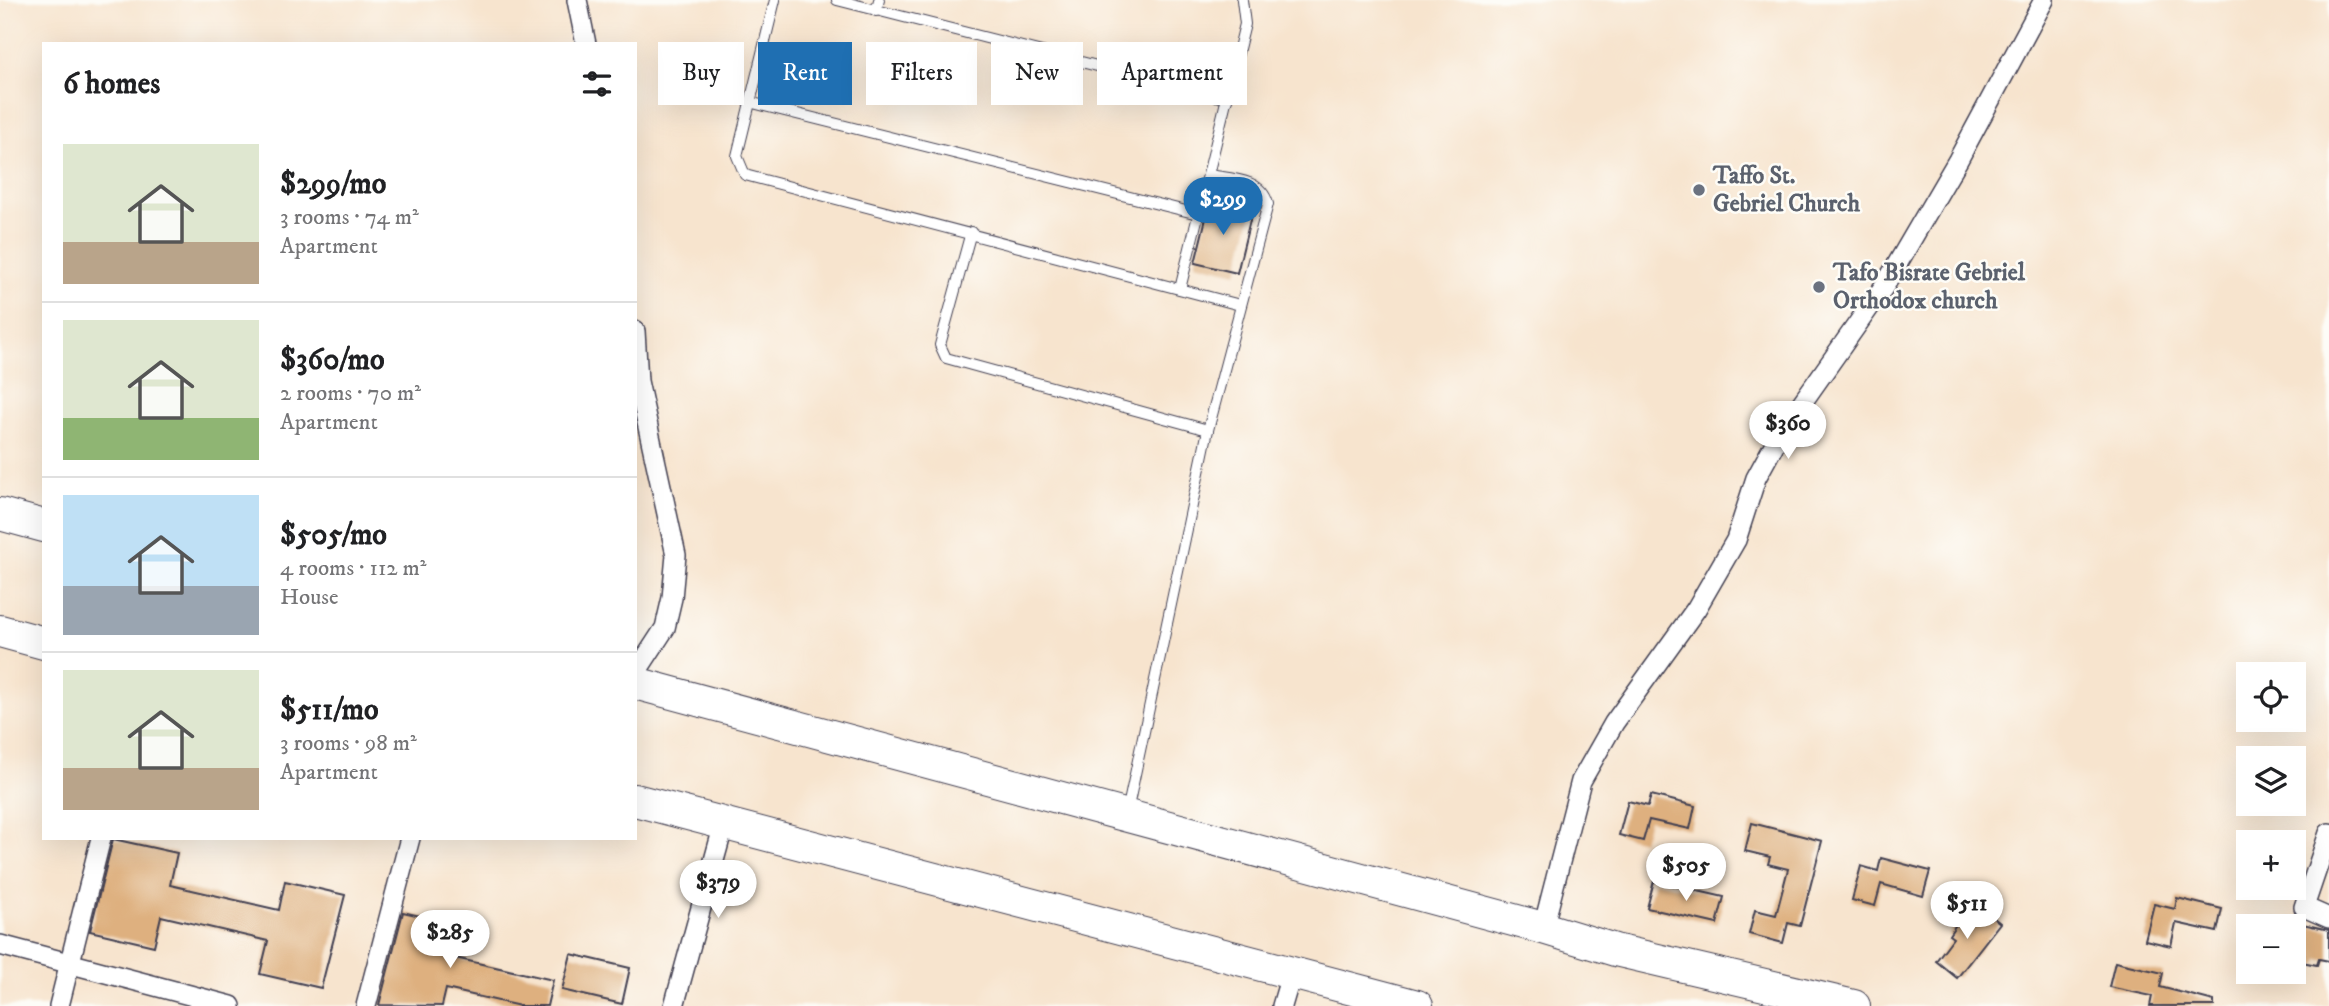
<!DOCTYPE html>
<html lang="en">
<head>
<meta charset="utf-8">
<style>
	:root { --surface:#fff; --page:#f6f6f6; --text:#202124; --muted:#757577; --line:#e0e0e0; --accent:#1f6fb2 }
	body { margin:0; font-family:"IM FELL DW Pica",serif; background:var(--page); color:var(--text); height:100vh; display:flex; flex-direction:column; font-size:26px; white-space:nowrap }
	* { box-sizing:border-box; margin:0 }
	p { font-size:23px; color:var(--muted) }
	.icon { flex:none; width:38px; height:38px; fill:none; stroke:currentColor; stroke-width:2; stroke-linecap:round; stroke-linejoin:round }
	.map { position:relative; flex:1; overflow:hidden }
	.details { position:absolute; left:42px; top:42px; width:595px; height:798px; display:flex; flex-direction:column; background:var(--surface); border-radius:0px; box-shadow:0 7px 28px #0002 }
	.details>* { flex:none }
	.hud { position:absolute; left:658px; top:42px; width:665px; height:63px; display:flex; gap:14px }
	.buttons { position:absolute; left:2236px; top:662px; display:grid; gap:14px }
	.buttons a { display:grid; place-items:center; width:70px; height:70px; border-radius:0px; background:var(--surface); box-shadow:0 7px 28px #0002; font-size:35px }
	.price { position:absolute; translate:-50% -60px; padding:0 16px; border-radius:24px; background:#fff; color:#222; font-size:23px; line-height:46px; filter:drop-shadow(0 2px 4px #0008) }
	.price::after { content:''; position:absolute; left:50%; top:42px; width:21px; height:16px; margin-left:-10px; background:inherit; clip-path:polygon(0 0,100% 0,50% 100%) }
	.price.on { background:var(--accent); color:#fff }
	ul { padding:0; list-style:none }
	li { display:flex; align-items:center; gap:21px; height:175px; padding:0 21px }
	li+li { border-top:2px solid var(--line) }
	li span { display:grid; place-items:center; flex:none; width:196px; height:140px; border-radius:0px; color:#555 }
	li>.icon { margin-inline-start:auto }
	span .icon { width:84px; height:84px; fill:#fffc; stroke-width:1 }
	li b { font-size:30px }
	h2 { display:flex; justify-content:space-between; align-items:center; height:84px; padding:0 21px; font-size:30px }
	.pill { padding:0 24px; border-radius:0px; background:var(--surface); box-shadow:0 7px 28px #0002; font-size:24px; line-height:63px }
	.pill.on { background:var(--accent); color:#fff }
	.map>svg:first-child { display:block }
</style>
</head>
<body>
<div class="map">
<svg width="2329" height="1006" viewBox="0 0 2329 1006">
	<rect width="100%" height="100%" fill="#fdfcf7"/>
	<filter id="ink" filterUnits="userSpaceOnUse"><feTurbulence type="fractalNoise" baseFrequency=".0143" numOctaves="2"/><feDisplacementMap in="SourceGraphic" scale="14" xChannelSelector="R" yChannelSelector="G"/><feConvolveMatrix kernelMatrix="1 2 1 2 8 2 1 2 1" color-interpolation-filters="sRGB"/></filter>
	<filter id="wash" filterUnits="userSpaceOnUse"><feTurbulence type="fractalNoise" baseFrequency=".00686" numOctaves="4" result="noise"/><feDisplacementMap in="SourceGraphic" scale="28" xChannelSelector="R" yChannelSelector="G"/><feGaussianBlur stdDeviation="1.57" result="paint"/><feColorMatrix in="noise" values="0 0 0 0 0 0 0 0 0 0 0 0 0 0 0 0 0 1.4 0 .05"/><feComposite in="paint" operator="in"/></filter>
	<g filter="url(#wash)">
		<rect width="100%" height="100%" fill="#f7e4ce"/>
		<g id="blocks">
			<!-- building -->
			<g fill="#deb07f">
				<path d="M 1210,202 L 1252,212 L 1237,273 L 1195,263 Z"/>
				<path d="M 1651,795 L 1695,806 L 1690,829 L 1649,820 L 1643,841 L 1619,835 L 1628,801 L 1648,806 Z"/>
				<path d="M 1752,823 L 1822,841 L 1800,926 L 1788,923 L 1783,943 L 1749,934 L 1755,910 L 1776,915 L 1788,869 L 1768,864 L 1770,857 L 1745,851 Z"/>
				<path d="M 113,839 L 177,853 L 170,885 L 279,910 L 285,881 L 345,895 L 321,988 L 260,974 L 268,941 L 161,916 L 154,946 L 90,931 Z"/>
				<path d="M 1881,858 L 1930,871 L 1923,896 L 1881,884 L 1875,906 L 1852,900 L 1861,866 L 1878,871 Z"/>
				<path d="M 1654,881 L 1724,897 L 1717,924 L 1647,908 Z"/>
				<path d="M 2177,898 L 2222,909 L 2217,932 L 2176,923 L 2171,946 L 2145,940 L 2154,904 L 2175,909 Z"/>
				<path d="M 1979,906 L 2000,923 L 1957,978 L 1936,961 L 1953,938 L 1949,935 L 1957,923 L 1962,927 Z"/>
				<path d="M 403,912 L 463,926 L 455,958 L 553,980 L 547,1006 L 520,1006 L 446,989 L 442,1006 L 379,1005 Z"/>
				<path d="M 2294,922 L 2329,930 L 2329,961 L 2319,959 L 2317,965 L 2302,962 L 2304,955 L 2294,953 Z"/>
				<path d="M 571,954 L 630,968 L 622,1004 L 562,990 Z"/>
				<path d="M 2115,962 L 2163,973 L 2160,987 L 2214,1001 L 2214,1006 L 2150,1006 L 2152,996 L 2109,987 Z"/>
			</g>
		</g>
	</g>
	<g filter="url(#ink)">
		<use href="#blocks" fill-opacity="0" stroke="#423f51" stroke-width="2"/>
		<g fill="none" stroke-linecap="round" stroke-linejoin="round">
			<!-- service casing -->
			<g stroke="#423f51" stroke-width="12">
				<g id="service">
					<path d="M 775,0 L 737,156 L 745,175 L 1240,305"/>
					<path d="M 837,0 L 1227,99"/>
					<path d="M 876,11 L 879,0"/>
					<path d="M 749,102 L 1198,214"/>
					<path d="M 971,232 L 940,345 L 946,358 L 1208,430"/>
					<path d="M 1180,289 L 1245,24 L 1242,0"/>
					<path d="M 1127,812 L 1208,430 L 1268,204 C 1261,178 1232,179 1209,175"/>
				</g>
			</g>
			<!-- minor casing -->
			<g stroke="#423f51" stroke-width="22">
				<g id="minor">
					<path d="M 577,0 L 586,44"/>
					<path d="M 635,331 L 638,381 L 676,555 L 672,598 L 665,628 L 635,674"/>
					<path d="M 2329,833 L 2304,907 L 2329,918"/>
					<path d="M 1543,928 L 1581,781 L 1614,723 L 1696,609 L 1736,540 L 1756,478 L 1780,434 L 1885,285 L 1958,160 L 2044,0"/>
					<path d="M 0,945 L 231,1006"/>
					<path d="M 59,1006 L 101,838"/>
					<path d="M 366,1006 L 410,838"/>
					<path d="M 674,1006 L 724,824"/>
					<path d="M 1282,1006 L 1292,972"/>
				</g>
			</g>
			<!-- trunk casing -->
			<g stroke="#423f51" stroke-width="34">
				<g id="trunk">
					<path d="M 0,514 L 44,526"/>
					<path d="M 0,631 L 44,643"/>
					<path d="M 635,683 L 1543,928 L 1615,950 L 1854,1006"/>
					<path d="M 635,800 L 1417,1006"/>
				</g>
			</g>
			<!-- service -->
			<use href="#service" stroke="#fff" stroke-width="10"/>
			<!-- minor -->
			<use href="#minor" stroke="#fff" stroke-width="19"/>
			<!-- trunk -->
			<use href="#trunk" stroke="#fff" stroke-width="32"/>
		</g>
	</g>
	<!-- markers -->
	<g fill="#6b7280" stroke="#fdfcf7" stroke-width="2.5">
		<circle cx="1699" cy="190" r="7"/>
		<circle cx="1819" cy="287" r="7"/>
	</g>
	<g text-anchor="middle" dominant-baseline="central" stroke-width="5" stroke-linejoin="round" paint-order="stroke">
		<!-- worship labels -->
		<g font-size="24" font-weight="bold" fill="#5b616d" stroke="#fdfcf7" text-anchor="start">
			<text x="1713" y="176">Taffo St.<tspan x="1713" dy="28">Gebriel Church</tspan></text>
			<text x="1833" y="273">Tafo Bisrate Gebriel<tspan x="1833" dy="28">Orthodox church</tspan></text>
		</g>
	</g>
</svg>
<div class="buttons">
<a><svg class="icon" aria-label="locate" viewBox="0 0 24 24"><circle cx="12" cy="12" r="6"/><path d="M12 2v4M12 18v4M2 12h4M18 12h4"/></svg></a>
<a><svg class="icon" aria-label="layers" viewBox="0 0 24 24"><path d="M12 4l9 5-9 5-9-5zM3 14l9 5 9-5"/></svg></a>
<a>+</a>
<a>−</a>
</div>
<b class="price on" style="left:1223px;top:237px">$299</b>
<b class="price" style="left:1788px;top:461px">$360</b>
<b class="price" style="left:1686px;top:903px">$505</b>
<b class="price" style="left:718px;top:920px">$379</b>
<b class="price" style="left:1967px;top:941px">$511</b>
<b class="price" style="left:450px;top:970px">$285</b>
<div class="hud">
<a class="pill">Buy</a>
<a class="pill on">Rent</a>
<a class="pill">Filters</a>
<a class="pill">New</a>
<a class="pill">Apartment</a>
</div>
<section class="details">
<h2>6 homes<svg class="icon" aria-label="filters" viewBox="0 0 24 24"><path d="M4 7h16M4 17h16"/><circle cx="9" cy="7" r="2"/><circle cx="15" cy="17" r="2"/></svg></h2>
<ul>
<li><span style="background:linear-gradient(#dfe7d0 70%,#b9a48a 0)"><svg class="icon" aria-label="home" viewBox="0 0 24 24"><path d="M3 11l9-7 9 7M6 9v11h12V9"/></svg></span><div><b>$299/mo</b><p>3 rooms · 74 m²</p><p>Apartment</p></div></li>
<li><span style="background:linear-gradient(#dfe7d0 70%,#8fb573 0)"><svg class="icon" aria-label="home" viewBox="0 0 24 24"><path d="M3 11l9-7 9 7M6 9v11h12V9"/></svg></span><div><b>$360/mo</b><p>2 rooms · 70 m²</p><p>Apartment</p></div></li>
<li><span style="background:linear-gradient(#bfe0f5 65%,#9aa5b1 0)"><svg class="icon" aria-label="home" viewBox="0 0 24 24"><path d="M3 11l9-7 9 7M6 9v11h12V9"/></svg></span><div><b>$505/mo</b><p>4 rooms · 112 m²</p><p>House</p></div></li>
<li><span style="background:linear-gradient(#dfe7d0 70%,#b9a48a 0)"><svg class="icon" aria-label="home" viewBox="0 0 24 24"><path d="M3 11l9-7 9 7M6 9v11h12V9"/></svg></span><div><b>$511/mo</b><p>3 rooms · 98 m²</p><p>Apartment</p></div></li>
</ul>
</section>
</div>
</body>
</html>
